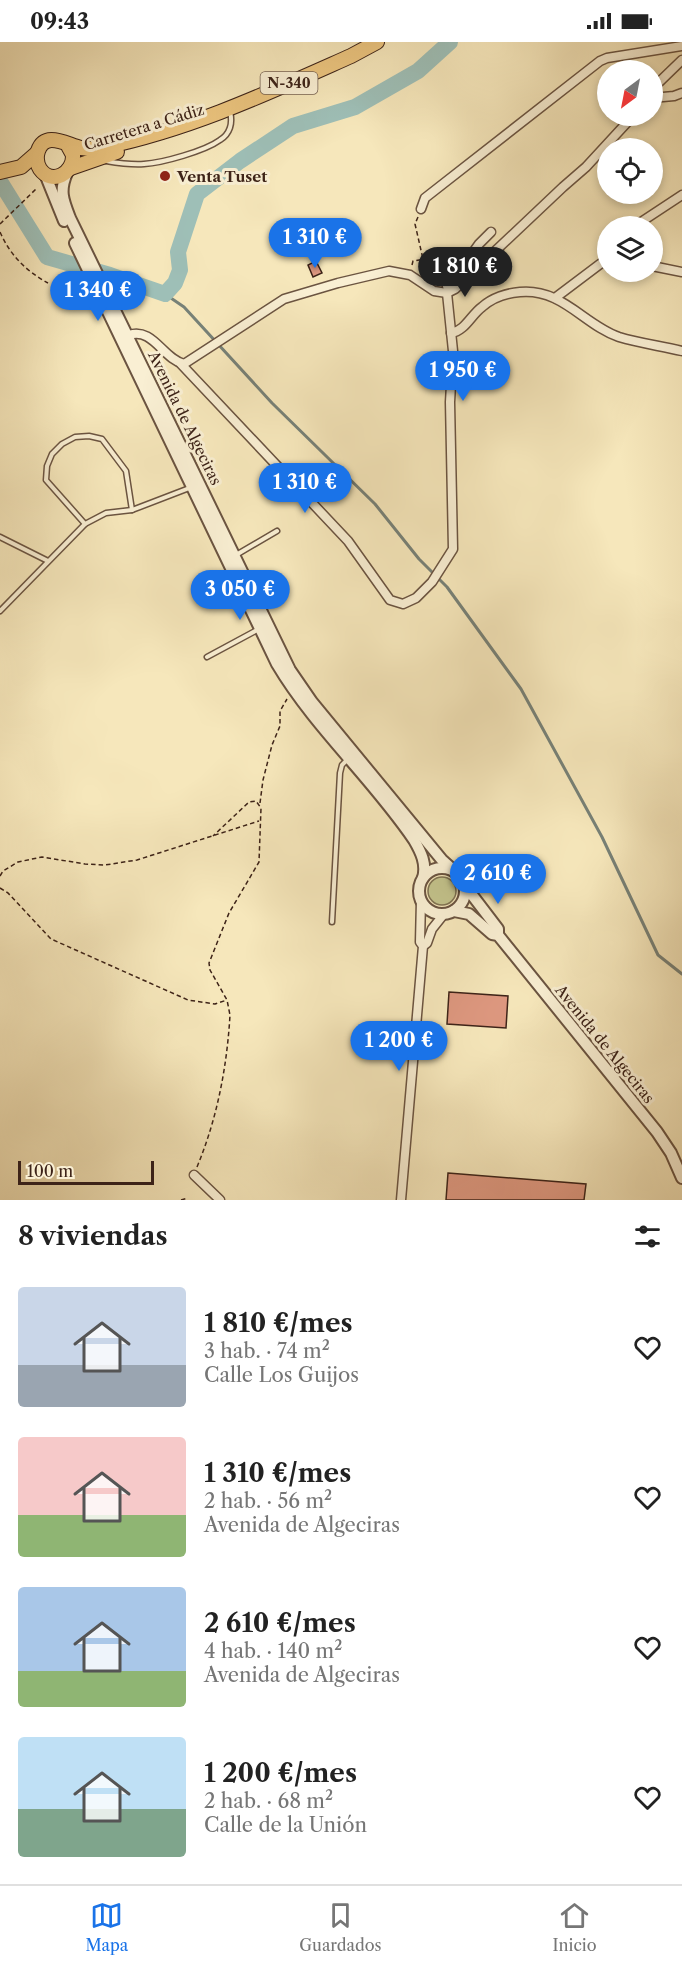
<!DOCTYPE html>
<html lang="es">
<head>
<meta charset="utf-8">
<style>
	:root { --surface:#fff; --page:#f6f6f6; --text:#222; --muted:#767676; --line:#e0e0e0; --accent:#1a73e8 }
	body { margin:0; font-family:"Libre Caslon Text",serif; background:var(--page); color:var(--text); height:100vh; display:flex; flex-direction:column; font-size:22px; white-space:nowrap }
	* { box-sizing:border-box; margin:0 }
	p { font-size:20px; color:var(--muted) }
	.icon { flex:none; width:33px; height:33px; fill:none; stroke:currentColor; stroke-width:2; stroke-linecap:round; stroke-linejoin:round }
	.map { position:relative; height:1158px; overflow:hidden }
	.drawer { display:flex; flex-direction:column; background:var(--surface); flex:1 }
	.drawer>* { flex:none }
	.needle { width:39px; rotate:212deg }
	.buttons { position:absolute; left:597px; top:18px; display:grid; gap:12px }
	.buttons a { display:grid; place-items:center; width:66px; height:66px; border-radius:50%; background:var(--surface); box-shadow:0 3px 9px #0003; font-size:30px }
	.scale { position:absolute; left:18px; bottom:15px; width:136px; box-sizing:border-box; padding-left:6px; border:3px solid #3d2318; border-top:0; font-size:16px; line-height:21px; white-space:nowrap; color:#3d2318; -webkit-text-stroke:4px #f9efd3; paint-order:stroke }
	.price { position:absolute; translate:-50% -51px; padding:0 14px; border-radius:21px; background:var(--accent); color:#fff; font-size:20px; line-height:39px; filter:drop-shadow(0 2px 3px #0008) }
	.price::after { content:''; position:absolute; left:50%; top:36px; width:18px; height:14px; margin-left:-9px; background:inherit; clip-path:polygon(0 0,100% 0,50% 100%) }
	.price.selected { background:#222; color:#fff }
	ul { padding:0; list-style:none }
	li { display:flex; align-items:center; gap:18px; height:150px; padding:0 18px }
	li span { display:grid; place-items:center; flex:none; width:168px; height:120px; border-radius:6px; color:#555 }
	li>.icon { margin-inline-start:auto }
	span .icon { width:72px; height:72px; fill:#fffc; stroke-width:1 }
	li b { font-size:26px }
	h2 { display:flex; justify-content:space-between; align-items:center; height:72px; padding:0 18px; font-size:26px }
	.status { display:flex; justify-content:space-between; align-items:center; height:42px; padding:0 30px; background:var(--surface); direction:ltr }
	.status svg { height:16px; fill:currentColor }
	.menu { display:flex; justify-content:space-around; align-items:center; height:84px; border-top:2px solid var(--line); background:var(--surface); font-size:16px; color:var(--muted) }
	.menu a { display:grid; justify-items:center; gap:3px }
	.menu .selected { color:var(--accent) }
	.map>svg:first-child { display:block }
</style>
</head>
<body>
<div class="status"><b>09:43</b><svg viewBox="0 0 49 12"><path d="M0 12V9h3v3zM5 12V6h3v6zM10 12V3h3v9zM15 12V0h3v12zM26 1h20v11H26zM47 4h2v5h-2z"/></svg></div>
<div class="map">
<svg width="682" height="1158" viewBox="0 0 682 1158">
	<rect width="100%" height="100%" fill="#f6e7bb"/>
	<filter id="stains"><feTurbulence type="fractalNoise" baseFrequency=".00333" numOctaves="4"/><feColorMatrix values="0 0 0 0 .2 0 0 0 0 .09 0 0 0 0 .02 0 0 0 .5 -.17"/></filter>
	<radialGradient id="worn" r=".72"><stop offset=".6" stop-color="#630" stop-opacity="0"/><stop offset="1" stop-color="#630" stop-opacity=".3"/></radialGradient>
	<!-- green -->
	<circle fill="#c3c38c" stroke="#807352" stroke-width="1.5" cx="442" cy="849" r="14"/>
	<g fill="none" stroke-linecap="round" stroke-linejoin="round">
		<!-- stream -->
		<path stroke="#778177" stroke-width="3" d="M 165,252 L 184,265 L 272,361 L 375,462 L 419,517 L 447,545 L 521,647 L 602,795 L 658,913 L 682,932"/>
		<!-- river -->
		<path stroke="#9ebfb7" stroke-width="16" d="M 1,141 L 47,215 L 110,233 L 165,252 L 175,241 L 180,228 L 178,210 L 197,152 L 240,119 L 293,84 L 355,65 L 418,29 L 450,0"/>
	</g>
	<!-- building -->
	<g fill="#de9880" stroke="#3d2318" stroke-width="1.5">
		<path d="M 316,219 L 322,231 L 313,235 L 308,223 Z"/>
		<path d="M 449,950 L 508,954 L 506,986 L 447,982 Z"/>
		<path d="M 448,1131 L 586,1142 L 584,1158 L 446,1158 Z"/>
	</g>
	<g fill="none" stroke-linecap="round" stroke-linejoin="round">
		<!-- service casing -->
		<g stroke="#6b5441" stroke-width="7">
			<g id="service">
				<path d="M 106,119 C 118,121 131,123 144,122 C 162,121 205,109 220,98 C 230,92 233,81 230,70"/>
				<path d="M 437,214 L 446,248"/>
				<path d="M 85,482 L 46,438 L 47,424 L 52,412 L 62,402 L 75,395 L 89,394 L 102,397 L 126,429 L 132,468"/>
				<path d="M 0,495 L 48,519"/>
				<path d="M 236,513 L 277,489"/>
				<path d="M 0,569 L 85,482 L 106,471 L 132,468 L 192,445"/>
				<path d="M 207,615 L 259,587"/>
				<path d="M 332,880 L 340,731 L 342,723 L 347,718"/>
			</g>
		</g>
		<!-- minor casing -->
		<g stroke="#6b5441" stroke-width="11">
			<g id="minor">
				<path d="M 652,47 L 682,18"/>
				<path d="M 652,56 L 674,54 L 682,51"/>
				<path d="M 421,167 L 425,156 L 600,19 L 607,16 L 682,4"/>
				<path d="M 635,184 L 682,153"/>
				<path d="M 652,224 L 682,230"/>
				<path d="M 555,256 L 608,216"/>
				<path d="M 451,291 C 465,289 471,273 482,265 C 492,256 507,251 520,250 C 562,246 584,283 619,295 C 639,301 661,304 682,309"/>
				<path d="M 129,293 C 153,285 163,317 184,322 L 284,257 L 338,241 L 389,229 L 410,233 L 434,249 L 447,251 L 455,247 L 563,145 L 586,125 L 633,74"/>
				<path d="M 181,322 L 348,499 L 390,558 L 403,562 L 416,556 L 432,540 L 453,507 L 450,360 L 453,309 L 447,251 L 454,237 L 479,202 L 491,190"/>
				<path d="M 423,904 L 427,901 L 432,887 L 444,872"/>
				<path d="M 194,1133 L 220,1158"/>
				<path d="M 401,1158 L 423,904 L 420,900 L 421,858"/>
			</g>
		</g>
		<!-- tertiary casing -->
		<g stroke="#6b5441" stroke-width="14">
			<g id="tertiary">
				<path d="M 67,131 C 59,149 63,158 70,176 L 290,628 L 312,660 L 442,818 L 452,827"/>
				<path d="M 45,132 L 64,179"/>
				<path d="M 75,201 L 277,622 C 315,686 372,736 414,798 C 421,810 427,822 423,836"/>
				<circle cx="442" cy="849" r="23"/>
				<path d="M 466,845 L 498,887 L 498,893"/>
				<path d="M 454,869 L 469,872 L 492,892 L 498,893 L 657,1090 L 671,1111 L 682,1136"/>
			</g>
		</g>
		<!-- trunk casing -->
		<g stroke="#3d2318" stroke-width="16">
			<g id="trunk">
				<path d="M 67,102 L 73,113 C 74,131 52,144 40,127 C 37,122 36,115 38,109 C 45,88 67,103 81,106 C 89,107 97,107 104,105 C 191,87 270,50 351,14 L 377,0"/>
				<path d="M 71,126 L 117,110"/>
				<path d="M 0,130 L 21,125 L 37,111"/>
			</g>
		</g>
		<!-- path -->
		<g stroke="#3d2318" stroke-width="1.5" stroke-dasharray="4.5 3" stroke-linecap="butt">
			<path d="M 418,175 L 415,182 L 423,217"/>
			<path d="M 0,182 L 36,147"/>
			<path d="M 0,190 C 10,213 26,229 48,241"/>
			<path d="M 412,223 L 413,219 L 431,216"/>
			<path d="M 260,761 L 263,738 L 272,703 L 280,684 L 280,669 L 287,657"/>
			<path d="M 0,834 L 3,829 L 18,820 L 42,815 L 85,822 L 105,823 L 137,818 L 259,779"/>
			<path d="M 0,846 L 8,851 L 51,897 L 188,958 L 215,962 L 227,958"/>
			<path d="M 197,1125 C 217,1077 227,1025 230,973 L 227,958 L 210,928 L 209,921 L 229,871 L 259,820 L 261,766 L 256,759 L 249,760 L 213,794"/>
			<path d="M 181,1158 L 188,1156"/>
		</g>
		<!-- service -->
		<use href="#service" stroke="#f9efd3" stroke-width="4"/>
		<!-- minor -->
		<use href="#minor" stroke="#f9efd3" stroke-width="8"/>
		<!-- tertiary -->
		<use href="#tertiary" stroke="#f9efd3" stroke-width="10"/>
		<!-- trunk -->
		<use href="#trunk" stroke="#ebc47e" stroke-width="14"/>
	</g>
	<!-- markers -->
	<circle fill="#8f2418" stroke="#f9efd3" stroke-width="2" cx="165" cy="134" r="6"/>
	<g text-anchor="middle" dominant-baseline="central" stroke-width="6" stroke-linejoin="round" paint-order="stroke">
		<!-- shield labels -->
		<rect fill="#f9efd3" stroke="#756050" stroke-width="1.5" x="260.5" y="30" width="57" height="22" rx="4.5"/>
		<g font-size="14" font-weight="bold" fill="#3d2318">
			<text x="289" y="41">N-340</text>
		</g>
		<!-- street labels -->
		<g font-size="15" fill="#3d2318" stroke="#f9efd3">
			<text transform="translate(144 85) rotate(-17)">Carretera a Cádiz</text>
			<text transform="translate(185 376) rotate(64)">Avenida de Algeciras</text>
			<text transform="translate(605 1002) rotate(51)">Avenida de Algeciras</text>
		</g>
		<!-- poi labels -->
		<g font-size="15" font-weight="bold" fill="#3d2318" stroke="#f9efd3" text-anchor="start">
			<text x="177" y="134">Venta Tuset</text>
		</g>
	</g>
	<rect width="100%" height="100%" filter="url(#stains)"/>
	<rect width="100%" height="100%" fill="url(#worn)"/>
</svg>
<div class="buttons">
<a><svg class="needle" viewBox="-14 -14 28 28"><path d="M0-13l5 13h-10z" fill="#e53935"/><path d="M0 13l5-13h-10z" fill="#767676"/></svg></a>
<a><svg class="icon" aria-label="locate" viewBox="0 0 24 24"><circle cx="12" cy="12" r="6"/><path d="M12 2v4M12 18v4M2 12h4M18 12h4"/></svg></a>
<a><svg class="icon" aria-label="layers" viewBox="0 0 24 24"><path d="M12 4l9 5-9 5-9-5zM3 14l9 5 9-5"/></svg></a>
</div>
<div class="scale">100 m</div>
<b class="price" style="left:315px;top:227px">1 310 €</b>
<b class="price selected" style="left:465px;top:256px">1 810 €</b>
<b class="price" style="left:98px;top:280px">1 340 €</b>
<b class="price" style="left:463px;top:360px">1 950 €</b>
<b class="price" style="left:305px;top:472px">1 310 €</b>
<b class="price" style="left:240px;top:579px">3 050 €</b>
<b class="price" style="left:498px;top:863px">2 610 €</b>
<b class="price" style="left:399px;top:1030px">1 200 €</b>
</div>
<section class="drawer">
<h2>8 viviendas<svg class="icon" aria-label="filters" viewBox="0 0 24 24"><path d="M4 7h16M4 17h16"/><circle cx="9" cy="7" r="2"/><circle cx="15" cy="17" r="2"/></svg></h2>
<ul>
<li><span style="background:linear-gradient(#c9d6e8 65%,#9aa5b1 0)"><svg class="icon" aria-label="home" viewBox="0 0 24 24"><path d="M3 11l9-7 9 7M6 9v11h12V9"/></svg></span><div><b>1 810 €/mes</b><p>3 hab. · 74 m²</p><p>Calle Los Guijos</p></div><svg class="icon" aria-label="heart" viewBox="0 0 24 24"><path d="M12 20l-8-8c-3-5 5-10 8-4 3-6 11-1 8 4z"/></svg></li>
<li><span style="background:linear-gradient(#f6c9c9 65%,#8fb573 0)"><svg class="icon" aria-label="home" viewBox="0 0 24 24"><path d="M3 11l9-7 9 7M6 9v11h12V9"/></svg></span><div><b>1 310 €/mes</b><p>2 hab. · 56 m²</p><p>Avenida de Algeciras</p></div><svg class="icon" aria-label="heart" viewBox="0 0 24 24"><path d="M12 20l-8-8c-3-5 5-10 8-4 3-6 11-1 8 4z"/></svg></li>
<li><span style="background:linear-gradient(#a9c7e8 70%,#8fb573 0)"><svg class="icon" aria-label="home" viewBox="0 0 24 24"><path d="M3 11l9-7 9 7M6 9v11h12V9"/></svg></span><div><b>2 610 €/mes</b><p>4 hab. · 140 m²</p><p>Avenida de Algeciras</p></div><svg class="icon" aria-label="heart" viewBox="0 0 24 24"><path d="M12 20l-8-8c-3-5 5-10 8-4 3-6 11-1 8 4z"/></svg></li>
<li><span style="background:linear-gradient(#bfe0f5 60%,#7fa58c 0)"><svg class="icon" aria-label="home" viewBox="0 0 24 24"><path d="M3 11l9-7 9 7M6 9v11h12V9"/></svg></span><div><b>1 200 €/mes</b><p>2 hab. · 68 m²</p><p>Calle de la Unión</p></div><svg class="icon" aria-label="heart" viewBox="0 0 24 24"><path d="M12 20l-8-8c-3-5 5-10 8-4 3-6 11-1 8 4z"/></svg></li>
</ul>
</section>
<nav class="menu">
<a class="selected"><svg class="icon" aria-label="map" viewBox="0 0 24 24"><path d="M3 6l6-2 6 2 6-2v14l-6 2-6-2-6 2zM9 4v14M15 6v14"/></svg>Mapa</a>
<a><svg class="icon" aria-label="saved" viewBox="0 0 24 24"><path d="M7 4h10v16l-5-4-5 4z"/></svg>Guardados</a>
<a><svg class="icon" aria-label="home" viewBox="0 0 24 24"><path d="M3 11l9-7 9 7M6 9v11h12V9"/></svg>Inicio</a>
</nav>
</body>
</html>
